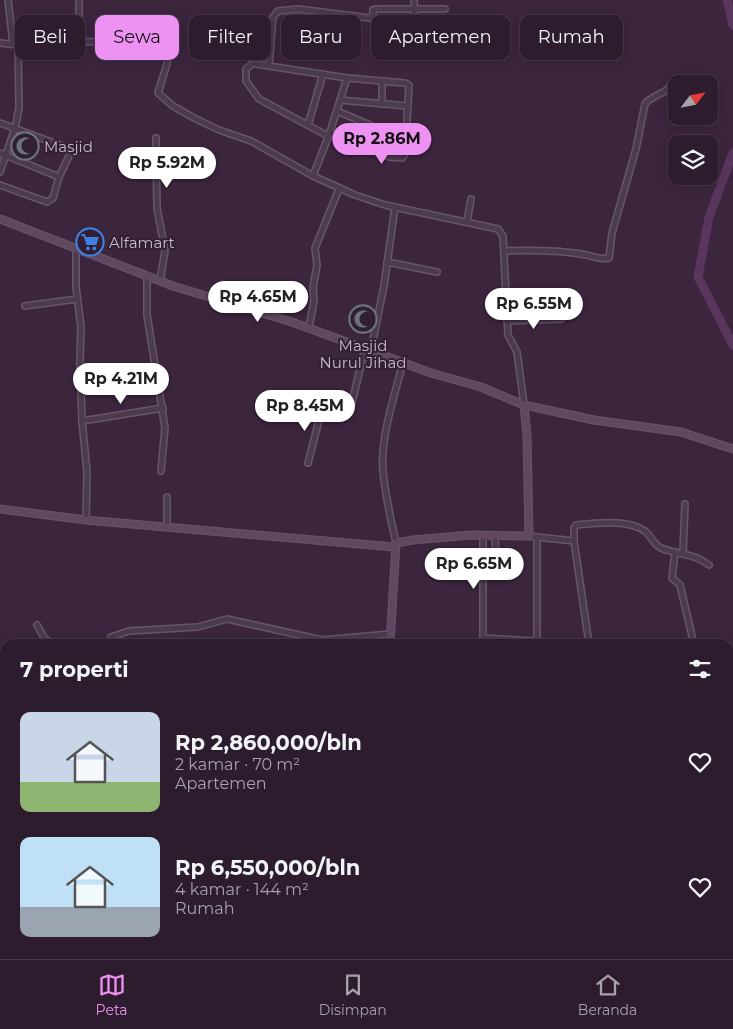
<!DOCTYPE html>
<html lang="id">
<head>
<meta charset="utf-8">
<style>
	:root { --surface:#2d1c2e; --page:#352536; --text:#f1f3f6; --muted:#a7a1aa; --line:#483a4a; --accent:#ed92f2 }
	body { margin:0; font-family:Montserrat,sans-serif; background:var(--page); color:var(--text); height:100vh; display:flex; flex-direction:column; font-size:19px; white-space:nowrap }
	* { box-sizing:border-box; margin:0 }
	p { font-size:16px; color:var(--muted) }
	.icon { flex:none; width:28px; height:28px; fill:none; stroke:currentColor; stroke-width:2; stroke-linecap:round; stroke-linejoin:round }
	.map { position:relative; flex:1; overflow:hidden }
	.side { position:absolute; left:0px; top:639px; width:734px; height:321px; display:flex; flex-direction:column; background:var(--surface); border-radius:15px 15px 0 0; box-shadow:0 2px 12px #0003,0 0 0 1px var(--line) }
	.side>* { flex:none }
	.guide { position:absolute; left:15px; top:15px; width:704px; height:45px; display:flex; gap:10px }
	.needle { width:32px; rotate:58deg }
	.buttons { position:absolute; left:668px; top:75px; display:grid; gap:10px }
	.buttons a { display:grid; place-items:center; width:50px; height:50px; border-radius:10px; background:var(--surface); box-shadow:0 2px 12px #0003,0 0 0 1px var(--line); font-size:25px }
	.price { position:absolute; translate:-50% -42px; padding:0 11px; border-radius:18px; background:#fff; color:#222; font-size:16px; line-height:32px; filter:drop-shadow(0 1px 2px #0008) }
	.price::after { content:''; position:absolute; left:50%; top:30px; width:15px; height:11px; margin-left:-8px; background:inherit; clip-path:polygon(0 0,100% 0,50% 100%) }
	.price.selected { background:var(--accent); color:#111 }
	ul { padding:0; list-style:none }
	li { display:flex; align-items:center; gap:15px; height:125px; padding:0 20px }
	li span { display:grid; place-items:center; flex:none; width:140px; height:100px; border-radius:10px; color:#555 }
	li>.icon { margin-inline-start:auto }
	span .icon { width:60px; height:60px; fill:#fffc; stroke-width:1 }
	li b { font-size:21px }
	h2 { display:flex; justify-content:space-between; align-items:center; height:60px; padding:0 20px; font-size:21px }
	.chip { padding:0 18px; border-radius:10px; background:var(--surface); box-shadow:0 2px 12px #0003,0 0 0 1px var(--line); font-size:18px; line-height:45px }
	.chip.selected { background:var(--accent); color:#111 }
	.tab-bar { display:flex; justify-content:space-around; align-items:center; height:70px; border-top:1px solid var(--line); background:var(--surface); font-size:14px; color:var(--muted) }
	.tab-bar a { display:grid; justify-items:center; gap:2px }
	.tab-bar .selected { color:var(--accent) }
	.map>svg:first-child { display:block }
</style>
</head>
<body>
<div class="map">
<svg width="733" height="959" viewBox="0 0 733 959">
	<rect width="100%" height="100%" fill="#3c263e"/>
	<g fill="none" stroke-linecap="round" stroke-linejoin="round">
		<!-- river -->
		<g stroke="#5a365e" stroke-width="9">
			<path d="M 727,0 L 733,25"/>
			<path d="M 733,153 L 709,217 L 698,277 L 733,345"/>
		</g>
		<!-- street casing -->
		<g stroke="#685569" stroke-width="8">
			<g id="street">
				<path d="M 8,0 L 13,44"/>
				<path d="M 79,0 L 79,41"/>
				<path d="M 414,0 L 415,42"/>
				<path d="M 0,43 L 18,45 L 79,41 L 126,44 L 164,40 L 168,44 L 167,64 L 158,93 L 173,106 L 194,118 L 219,130 L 251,141 L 313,176 L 355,195 L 385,205 L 498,229 L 503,236 L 508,335 L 517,352 L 524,405"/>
				<path d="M 269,66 L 273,17 L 278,11 L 298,9 L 370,18 L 373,15 L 373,10 L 377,9 L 445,9"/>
				<path d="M 340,100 L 407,106"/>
				<path d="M 382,104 L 382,81"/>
				<path d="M 337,111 L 370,125 L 372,131 L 369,149"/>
				<path d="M 0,123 L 68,148 L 71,152 L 59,177 L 0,153"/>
				<path d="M 308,125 L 323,74"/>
				<path d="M 328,136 L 259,99 L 246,81 L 246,69 L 252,64 L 256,64 L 347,78 L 405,83 L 409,85 L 405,154 L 402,158 L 389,157 L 330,132"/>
				<path d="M 156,138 L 157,208 L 165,251 L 160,281"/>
				<path d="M 0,172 L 15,128 L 19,108 L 18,45"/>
				<path d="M 313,176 L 330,132 L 347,78"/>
				<path d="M 0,185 L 47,202 L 53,198 L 59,177"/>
				<path d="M 467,222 L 471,199"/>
				<path d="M 76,249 L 76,287 L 81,327 L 80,362 L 82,421 L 87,471 L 86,520"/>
				<path d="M 504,251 C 532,250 559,250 587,255 C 594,257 603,260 609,258 L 612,233 L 636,149 L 645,104 C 652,94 666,96 675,80"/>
				<path d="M 387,262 L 437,272"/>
				<path d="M 147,276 L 147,315 L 165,428 L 161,471"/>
				<path d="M 25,306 L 77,299"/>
				<path d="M 507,321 L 561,319"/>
				<path d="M 309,328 L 314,301 L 313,288 L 317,265 L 315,248 L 339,189"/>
				<path d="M 371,350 L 384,286 L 395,207"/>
				<path d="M 82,421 L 163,408"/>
				<path d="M 308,463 L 320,416 L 345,417 L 350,411 L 365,348"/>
				<path d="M 167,497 L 167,527"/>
				<path d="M 483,535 L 483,644"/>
				<path d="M 495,536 L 496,557"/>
				<path d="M 528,536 L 574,541 L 589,644"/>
				<path d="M 574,541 L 574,528 L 576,525 C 595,523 628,519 645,531 C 651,536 654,545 661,548 C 677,555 694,553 709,565"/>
				<path d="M 396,543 C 391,520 385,495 383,471 C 380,437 395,395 403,362"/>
				<path d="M 675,552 L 672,578 L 680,585 L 692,636"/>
				<path d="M 683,553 L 685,504"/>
				<path d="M 37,625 L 45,639 L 53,644"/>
				<path d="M 483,638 L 533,641 L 537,639 L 537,537"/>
				<path d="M 110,644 L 111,637 L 129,631 L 198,627 L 227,619 L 322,640 L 390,634"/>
				<path d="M 0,778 L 5,777"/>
				<path d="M 0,836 L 5,878"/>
				<path d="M 19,955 L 19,959"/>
				<path d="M 70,955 L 71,959"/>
				<path d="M 474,955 L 475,959"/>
				<path d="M 604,959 L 604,955"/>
			</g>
		</g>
		<!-- secondary casing -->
		<g stroke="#685569" stroke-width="9">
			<g id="secondary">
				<path d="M 0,219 L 173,286 L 292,322 L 431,373 L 481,387 L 524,405 L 594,420 L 681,432 L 733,449"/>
				<path d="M 0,509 L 86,520 L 394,547"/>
				<path d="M 390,644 L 396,543 L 413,540 L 471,535 L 529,536 L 527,435 L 524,405"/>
				<path d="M 0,871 L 5,871"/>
				<path d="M 167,955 L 168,959"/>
			</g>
		</g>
		<!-- street -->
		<use href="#street" stroke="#4c3a4e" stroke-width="5"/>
		<!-- secondary -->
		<use href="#secondary" stroke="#604861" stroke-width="7"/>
	</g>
	<!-- icons -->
	<defs>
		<g id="mosque-ring" transform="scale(1.4375)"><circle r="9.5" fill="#321f33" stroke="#6b7280" stroke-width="1.5"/><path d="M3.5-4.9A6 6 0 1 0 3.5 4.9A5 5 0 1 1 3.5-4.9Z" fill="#6b7280"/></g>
		<g id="supermarket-ring" transform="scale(1.4375)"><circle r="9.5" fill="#321f33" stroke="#3f7fe0" stroke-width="1.5"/><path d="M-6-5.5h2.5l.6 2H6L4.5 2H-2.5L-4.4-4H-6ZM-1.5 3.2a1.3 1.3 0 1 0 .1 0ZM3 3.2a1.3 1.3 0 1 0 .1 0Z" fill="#3f7fe0"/></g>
	</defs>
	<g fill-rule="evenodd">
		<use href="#mosque-ring" x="25" y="146"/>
		<use href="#supermarket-ring" x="90" y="242"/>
		<use href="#mosque-ring" x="363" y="319"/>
	</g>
	<g text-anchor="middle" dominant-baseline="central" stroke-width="4" stroke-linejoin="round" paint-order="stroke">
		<!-- poi labels -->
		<g font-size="15" fill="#c8b6c9" stroke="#321f33" text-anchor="start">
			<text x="44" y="146">Masjid</text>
			<text x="109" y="242">Alfamart</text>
			<text x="363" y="345" text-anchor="middle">Masjid<tspan x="363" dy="17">Nurul Jihad</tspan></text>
		</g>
	</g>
</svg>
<div class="buttons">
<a><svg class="needle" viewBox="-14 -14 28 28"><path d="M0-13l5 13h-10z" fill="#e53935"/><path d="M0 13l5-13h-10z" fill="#a7a1aa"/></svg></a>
<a><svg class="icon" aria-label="layers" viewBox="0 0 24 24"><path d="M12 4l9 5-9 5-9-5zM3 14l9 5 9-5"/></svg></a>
</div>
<b class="price selected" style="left:382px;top:165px">Rp 2.86M</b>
<b class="price" style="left:167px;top:189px">Rp 5.92M</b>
<b class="price" style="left:258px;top:323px">Rp 4.65M</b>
<b class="price" style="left:534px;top:330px">Rp 6.55M</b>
<b class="price" style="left:121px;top:405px">Rp 4.21M</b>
<b class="price" style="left:305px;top:432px">Rp 8.45M</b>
<b class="price" style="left:474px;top:590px">Rp 6.65M</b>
<div class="guide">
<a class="chip">Beli</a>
<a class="chip selected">Sewa</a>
<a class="chip">Filter</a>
<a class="chip">Baru</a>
<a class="chip">Apartemen</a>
<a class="chip">Rumah</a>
</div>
<section class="side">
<h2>7 properti<svg class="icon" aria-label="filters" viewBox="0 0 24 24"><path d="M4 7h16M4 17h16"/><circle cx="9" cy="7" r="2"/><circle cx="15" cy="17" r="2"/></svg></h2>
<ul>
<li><span style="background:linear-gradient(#c9d6e8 70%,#8fb573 0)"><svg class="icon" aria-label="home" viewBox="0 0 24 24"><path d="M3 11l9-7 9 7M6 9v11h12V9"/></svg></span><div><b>Rp 2,860,000/bln</b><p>2 kamar · 70 m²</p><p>Apartemen</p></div><svg class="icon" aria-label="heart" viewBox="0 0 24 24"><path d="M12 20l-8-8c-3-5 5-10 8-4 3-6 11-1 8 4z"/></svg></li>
<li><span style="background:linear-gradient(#bfe0f5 70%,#9aa5b1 0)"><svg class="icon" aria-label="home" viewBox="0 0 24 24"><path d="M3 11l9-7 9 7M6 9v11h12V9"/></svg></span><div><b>Rp 6,550,000/bln</b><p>4 kamar · 144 m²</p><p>Rumah</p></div><svg class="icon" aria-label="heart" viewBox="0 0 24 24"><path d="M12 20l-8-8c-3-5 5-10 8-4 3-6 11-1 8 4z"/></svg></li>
</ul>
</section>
</div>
<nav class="tab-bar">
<a class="selected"><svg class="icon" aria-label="map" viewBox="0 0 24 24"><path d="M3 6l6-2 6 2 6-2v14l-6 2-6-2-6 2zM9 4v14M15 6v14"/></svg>Peta</a>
<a><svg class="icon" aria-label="saved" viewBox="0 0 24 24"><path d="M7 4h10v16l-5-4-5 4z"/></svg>Disimpan</a>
<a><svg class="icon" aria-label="home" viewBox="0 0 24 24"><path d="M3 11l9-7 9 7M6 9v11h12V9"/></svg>Beranda</a>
</nav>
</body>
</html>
